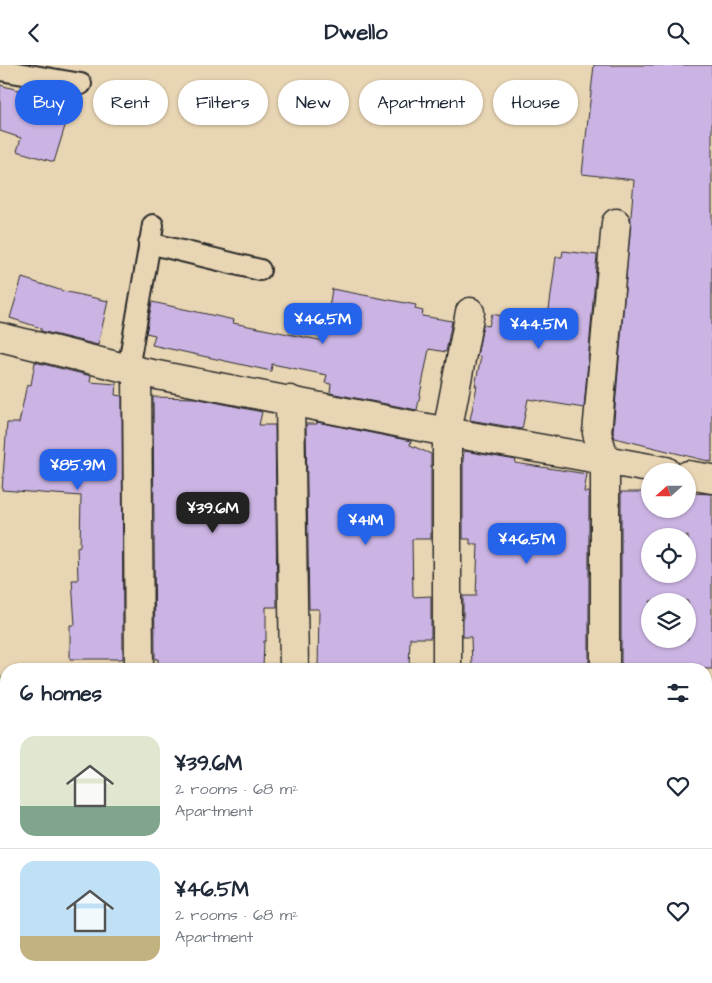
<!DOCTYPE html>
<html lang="en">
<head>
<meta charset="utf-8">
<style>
	:root { --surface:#fff; --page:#f6f6f7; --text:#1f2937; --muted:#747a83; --line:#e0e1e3; --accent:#2563eb }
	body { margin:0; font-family:"Architects Daughter",sans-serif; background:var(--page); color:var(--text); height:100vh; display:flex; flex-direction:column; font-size:19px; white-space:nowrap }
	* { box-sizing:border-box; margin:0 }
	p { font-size:16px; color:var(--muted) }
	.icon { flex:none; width:28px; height:28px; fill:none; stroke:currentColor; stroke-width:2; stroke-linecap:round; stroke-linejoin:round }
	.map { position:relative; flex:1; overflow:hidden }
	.drawer { position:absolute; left:0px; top:598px; width:712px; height:321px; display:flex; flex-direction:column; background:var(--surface); border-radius:20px 20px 0 0; box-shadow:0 1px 4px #0004 }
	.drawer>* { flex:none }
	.top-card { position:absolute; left:15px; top:15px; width:682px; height:45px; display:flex; gap:10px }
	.needle { width:32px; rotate:249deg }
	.buttons { position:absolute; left:641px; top:398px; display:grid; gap:10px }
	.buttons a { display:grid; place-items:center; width:55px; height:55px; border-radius:50%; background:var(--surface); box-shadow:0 1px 4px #0004; font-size:25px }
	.price { position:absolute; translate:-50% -42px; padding:0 11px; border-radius:10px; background:var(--accent); color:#fff; font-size:16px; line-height:32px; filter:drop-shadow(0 1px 2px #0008) }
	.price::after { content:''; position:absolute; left:50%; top:30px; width:15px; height:11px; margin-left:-8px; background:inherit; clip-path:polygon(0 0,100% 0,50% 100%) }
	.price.current { background:#222; color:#fff }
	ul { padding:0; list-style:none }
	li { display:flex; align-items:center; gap:15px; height:125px; padding:0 20px }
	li+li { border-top:1px solid var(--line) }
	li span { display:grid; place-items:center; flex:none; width:140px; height:100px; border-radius:15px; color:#555 }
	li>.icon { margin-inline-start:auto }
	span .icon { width:60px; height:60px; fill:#fffc; stroke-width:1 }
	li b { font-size:21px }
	h2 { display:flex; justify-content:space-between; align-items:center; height:60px; padding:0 20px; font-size:21px }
	.tag { padding:0 18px; border-radius:22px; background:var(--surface); box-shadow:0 1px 4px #0004; font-size:18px; line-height:45px }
	.tag.current { background:var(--accent); color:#fff }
	header { display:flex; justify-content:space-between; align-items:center; height:65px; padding:0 20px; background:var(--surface); font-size:22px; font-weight:800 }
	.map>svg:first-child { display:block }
</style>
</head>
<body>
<header><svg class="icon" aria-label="back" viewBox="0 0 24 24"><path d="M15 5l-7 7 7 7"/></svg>Dwello<svg class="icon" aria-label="search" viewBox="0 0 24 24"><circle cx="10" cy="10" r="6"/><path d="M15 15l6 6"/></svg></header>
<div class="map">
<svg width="712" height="918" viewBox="0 0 712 918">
	<rect width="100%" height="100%" fill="#e8d5b3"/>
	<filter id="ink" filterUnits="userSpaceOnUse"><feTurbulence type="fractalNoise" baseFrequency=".02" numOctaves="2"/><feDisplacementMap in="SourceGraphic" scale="10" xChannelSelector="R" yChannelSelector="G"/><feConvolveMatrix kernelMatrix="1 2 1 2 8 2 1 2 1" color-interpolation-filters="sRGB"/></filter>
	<g filter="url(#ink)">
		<!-- green -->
		<path fill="#c6eca7" stroke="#788c69" d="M 0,612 L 6,612 L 6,912 L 54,913 L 54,918 L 0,918 Z"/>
		<!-- building -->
		<g fill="#cbb4e3" stroke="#2b2b2b" fill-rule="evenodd">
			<path d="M 594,0 L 712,0 L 712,397 L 615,373 L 613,367 L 634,115 L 582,109 Z"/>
			<path d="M 0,20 L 33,29 L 35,23 L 74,32 L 54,97 L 17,86 L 21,73 L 0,66 Z"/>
			<path d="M 563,186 L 597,190 L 584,343 L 528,334 L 522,364 L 470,355 L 477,321 L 475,321 L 481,292 L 477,291 L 483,260 L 489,261 L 492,249 L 547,260 L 556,192 L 562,192 Z"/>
			<path d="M 22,213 L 63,226 L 108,236 L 98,280 L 41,266 L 41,263 L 10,253 Z"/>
			<path d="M 332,224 L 416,240 L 415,244 L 423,246 L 422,251 L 452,256 L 446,287 L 429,284 L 417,345 L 330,328 L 331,319 L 325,318 L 327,310 L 272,299 L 271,306 L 152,280 L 155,270 L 146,268 L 152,237 L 234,255 L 233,258 L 324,276 Z"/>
			<path d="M 35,297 L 91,311 L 90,317 L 116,319 L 115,330 L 122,331 L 123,594 L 70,594 L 70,560 L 75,560 L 72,515 L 78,515 L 77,482 L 80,481 L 81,431 L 2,425 L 7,358 L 19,358 L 27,319 L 31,320 Z"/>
			<path d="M 153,332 L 195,333 L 262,347 L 259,360 L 275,360 L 277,542 L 266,542 L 266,576 L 264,576 L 263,604 L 158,604 L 158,594 L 155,594 Z"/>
			<path d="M 317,357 L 411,376 L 410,380 L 431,389 L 431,474 L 412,474 L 413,532 L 431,531 L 431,573 L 410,573 L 409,604 L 318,604 L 319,544 L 309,544 L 306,359 L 317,359 Z"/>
			<path d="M 464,386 L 516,395 L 515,398 L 587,409 L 584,427 L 589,427 L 589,604 L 472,604 L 471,572 L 463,572 L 463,531 L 476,531 L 478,479 L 470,479 L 470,474 L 463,474 L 463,395 Z"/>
			<path d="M 621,427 L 650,427 L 650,444 L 688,444 L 688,428 L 712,429 L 712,604 L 621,604 ZM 650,471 L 688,471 L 688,509 L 650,509 ZM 650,536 L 688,536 L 688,574 L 650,574 Z"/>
		</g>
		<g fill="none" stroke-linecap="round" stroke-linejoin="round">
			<!-- lane casing -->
			<g stroke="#2b2b2b" stroke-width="24">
				<g id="lane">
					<path d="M 0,5 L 81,19"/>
					<path d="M 149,178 L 260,205"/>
					<path d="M 128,304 L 153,160"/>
				</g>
			</g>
			<!-- street casing -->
			<g stroke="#2b2b2b" stroke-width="31">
				<g id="street">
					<path d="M 0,272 L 137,306 L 447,367 L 666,406"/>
					<path d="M 137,306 L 139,604"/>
					<path d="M 290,335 L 294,604"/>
					<path d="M 688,410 L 712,414"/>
					<path d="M 447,604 L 447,367 L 470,247"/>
					<path d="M 605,604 L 605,396 L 597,368 L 616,158"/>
					<path d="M 706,747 L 712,747"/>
					<path d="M 143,912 L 143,918"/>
					<path d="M 297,912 L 297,918"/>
					<path d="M 447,912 L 447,918"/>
					<path d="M 606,912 L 606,918"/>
				</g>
			</g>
			<!-- lane -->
			<use href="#lane" stroke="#e8d5b3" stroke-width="20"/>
			<!-- street -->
			<use href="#street" stroke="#e8d5b3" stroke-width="28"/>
		</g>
	</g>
</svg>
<div class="buttons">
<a><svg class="needle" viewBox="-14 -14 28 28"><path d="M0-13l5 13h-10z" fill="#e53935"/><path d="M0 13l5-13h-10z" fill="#747a83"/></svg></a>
<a><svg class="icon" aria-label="locate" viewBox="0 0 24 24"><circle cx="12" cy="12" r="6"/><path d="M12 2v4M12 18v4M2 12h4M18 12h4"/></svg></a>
<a><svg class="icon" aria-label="layers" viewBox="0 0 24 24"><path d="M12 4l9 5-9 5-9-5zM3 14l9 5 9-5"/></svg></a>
</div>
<b class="price" style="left:323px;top:280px">¥46.5M</b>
<b class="price" style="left:539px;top:285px">¥44.5M</b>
<b class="price" style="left:78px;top:426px">¥85.9M</b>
<b class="price current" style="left:213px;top:469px">¥39.6M</b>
<b class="price" style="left:366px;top:481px">¥41M</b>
<b class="price" style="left:527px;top:500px">¥46.5M</b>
<div class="top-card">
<a class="tag current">Buy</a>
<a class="tag">Rent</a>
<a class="tag">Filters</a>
<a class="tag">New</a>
<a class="tag">Apartment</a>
<a class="tag">House</a>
</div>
<section class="drawer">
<h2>6 homes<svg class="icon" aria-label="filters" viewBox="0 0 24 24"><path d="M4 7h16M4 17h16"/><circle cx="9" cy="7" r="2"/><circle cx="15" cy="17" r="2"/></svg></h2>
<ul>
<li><span style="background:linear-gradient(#dfe7d0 70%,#7fa58c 0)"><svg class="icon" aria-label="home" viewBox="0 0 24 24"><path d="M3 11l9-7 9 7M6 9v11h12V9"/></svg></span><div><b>¥39.6M</b><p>2 rooms · 68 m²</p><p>Apartment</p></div><svg class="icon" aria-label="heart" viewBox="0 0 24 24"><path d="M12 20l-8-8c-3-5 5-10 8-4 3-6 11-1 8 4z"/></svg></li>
<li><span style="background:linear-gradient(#bfe0f5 75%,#c2b280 0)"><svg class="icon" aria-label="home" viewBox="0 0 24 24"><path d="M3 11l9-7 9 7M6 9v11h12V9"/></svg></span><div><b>¥46.5M</b><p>2 rooms · 68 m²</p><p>Apartment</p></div><svg class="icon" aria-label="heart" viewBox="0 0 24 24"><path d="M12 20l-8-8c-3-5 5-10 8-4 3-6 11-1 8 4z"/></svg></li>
</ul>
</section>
</div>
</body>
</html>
